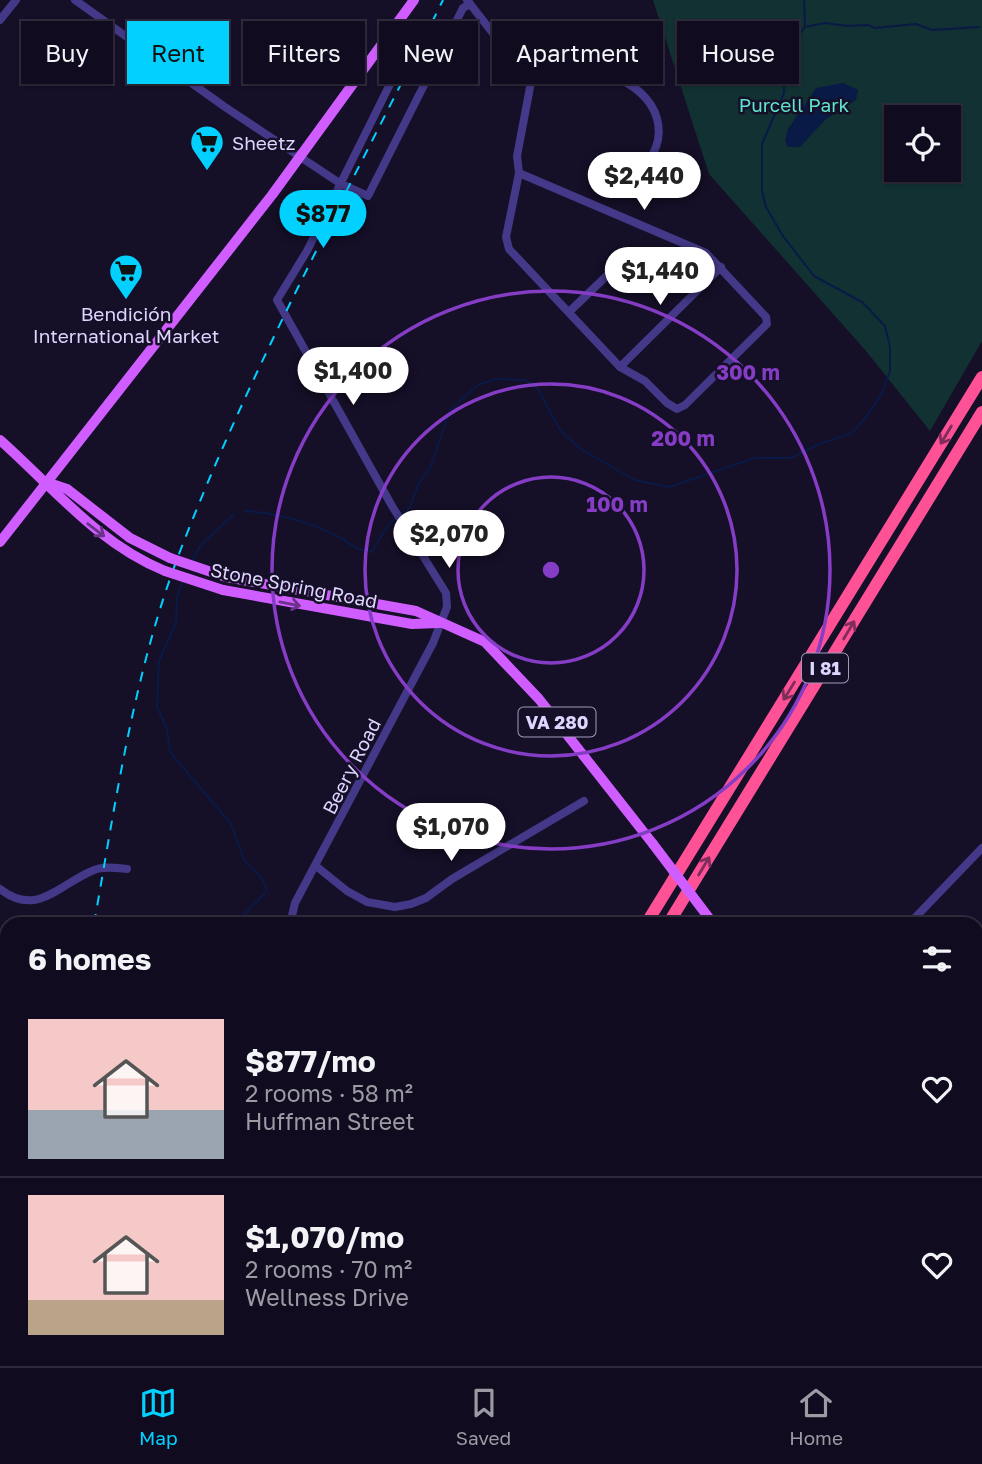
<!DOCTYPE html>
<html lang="en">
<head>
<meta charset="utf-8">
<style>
	:root { --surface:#100b1e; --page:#191427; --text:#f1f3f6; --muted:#9c9ba4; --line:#302b3c; --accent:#02d0ff }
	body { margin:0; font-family:"Golos Text",sans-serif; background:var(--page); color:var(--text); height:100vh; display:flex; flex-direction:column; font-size:26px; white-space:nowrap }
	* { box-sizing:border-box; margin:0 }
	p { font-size:23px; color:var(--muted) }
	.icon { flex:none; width:38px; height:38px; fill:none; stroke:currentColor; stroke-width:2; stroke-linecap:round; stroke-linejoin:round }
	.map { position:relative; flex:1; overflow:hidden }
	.panel { position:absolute; left:0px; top:917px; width:984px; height:450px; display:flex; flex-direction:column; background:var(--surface); border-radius:21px 21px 0 0; box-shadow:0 2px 5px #0004,0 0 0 2px var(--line) }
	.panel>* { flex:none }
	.guide { position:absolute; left:21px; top:21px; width:942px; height:63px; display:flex; gap:14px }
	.tools { position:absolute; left:884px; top:105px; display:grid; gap:14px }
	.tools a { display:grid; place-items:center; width:77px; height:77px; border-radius:0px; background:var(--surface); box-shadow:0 2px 5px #0004,0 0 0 2px var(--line); font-size:35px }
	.price { position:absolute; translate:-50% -60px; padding:0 16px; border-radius:24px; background:#fff; color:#222; font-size:23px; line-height:46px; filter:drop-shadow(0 2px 4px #0008) }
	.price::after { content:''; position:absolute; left:50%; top:42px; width:21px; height:16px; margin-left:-10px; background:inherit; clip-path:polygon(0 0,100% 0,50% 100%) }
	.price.on { background:var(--accent); color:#111 }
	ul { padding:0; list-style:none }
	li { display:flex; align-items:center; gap:21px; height:175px; padding:0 28px }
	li+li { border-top:2px solid var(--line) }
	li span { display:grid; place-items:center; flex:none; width:196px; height:140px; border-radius:0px; color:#555 }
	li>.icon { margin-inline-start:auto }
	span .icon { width:84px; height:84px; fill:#fffc; stroke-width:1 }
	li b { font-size:30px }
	h2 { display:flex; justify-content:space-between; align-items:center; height:84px; padding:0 28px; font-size:30px }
	.chip { padding:0 24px; border-radius:0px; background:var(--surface); box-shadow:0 2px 5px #0004,0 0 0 2px var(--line); font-size:24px; line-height:63px }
	.chip.on { background:var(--accent); color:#111 }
	.tabs { display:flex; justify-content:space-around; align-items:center; height:98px; border-top:2px solid var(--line); background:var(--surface); font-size:19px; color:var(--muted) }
	.tabs a { display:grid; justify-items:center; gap:4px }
	.tabs .on { color:var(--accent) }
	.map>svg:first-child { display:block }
</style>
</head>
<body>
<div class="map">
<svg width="982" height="1366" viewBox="0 0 982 1366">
	<rect width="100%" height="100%" fill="#160f28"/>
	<!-- green -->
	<g fill="#123132" fill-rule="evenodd">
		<path d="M 653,0 L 982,0 L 982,341 L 930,431 L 866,351 L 709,174 ZM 896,117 L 948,117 L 948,170 L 896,170 Z"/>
		<path d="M 334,1360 L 509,1360 L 513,1366 L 327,1366 Z"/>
	</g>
	<!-- water -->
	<path fill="#091a47" d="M 843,83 L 858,90 L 856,100 L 826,119 L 800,147 L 788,147 L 785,141 L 788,129 L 816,88 Z"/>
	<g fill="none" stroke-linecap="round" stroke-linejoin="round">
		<!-- stream -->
		<g stroke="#091a47" stroke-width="2">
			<path d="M 805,27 L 825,23 L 848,26 L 868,25 L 875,28 L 916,24 L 932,30 L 979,27"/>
			<path d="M 245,511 C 276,513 309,522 337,536 C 350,543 357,551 372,552 L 388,525 L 397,518"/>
			<path d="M 401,514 L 410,507 L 419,483 L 430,468 L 450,410 L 478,385 L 496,379 L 526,380 L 538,389 L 560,430 L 579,448 L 635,480 L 669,487 L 755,458 L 791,458 L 819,444 L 852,433 L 867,416 L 880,397 L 890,371 L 890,347 L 885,326 L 862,302 L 814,276 L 783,236 L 766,207 L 762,191 L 762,144 L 784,93 L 785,53 L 805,27 L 804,0"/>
			<path d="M 193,560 L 200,546 L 234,514"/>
			<path d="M 183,581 L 177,596 L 176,623 L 159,661 L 157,707 L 167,729 L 170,752 L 231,824 L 244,860 L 263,880 L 267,891 L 235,924"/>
			<path d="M 88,1360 L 90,1366"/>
		</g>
		<!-- minor -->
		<g stroke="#433988" stroke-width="8">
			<path d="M 75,0 L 225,107 L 341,184 L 368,196 L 463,8 L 470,4"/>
			<path d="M 467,0 L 531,82 L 517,156 L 519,173"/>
			<path d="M 0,20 L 16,0"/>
			<path d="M 528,75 C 546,67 558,73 576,76 C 590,79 606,73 619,79 C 666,100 673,148 631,178"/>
			<path d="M 519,173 L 706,253 L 766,317 L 767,324 L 685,405 L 677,409 L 667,403 L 645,381 L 620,367 L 509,249 L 506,237 Z"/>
			<path d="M 569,312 L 619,264"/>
			<path d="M 620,367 L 721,267"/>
			<path d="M 316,866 L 347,891 L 367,902 L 395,907 L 411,904 L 426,898 L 452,879 L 584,801"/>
			<path d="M 0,889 C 37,918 59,884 94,870 C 104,866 116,868 127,869"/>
			<path d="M 290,924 L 295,903 L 433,643 L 447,607 L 446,593 L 392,506 L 277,300 L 307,251 L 407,50"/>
			<path d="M 909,924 L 982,848"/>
			<path d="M 976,1242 L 982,1239"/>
			<path d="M 519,1360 L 523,1366"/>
			<path d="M 631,1360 L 634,1366"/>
		</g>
		<!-- major -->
		<g stroke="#d05dff" stroke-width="10">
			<path d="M 0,440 C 53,487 97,543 165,571"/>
			<path d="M 49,483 L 67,489 L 130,538 L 170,558"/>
			<path d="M 0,542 L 272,195 L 414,0"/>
			<path d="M 226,577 L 416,611 L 485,642 L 539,699 L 653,844"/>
			<path d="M 223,590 L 412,624 L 439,623"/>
			<path d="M 976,1290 L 982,1299"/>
		</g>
		<!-- highway -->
		<g stroke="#ff5196" stroke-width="12">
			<path d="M 646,924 L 982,377"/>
			<path d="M 668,924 L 982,412"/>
			<path d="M 257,1366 L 265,1360"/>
			<path d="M 287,1366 L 294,1360"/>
		</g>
		<!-- rail -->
		<g stroke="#02d0ff" stroke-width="2" stroke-dasharray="10 9" stroke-linecap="butt">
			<path d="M 94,924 C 116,800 134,672 179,554 C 252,363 353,183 443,0"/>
			<path d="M 19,1366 L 20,1360"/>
		</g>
		<!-- major-bridge -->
		<g stroke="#d05dff" stroke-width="10">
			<path d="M 170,558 L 226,577"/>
			<path d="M 165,571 L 223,590"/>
			<path d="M 653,844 L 712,922"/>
		</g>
	</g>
	<!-- one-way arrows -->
	<defs><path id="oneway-shaft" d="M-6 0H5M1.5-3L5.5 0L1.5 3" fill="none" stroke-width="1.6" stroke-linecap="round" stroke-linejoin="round" transform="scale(1.75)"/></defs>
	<g stroke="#7f2d5a">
		<use href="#oneway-shaft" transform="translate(946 435) rotate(121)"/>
		<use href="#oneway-shaft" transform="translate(849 630) rotate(-59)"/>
		<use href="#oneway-shaft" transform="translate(789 691) rotate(122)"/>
		<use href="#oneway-shaft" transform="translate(704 866) rotate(-59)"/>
	</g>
	<g stroke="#6a3289">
		<use href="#oneway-shaft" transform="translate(96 530) rotate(37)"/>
		<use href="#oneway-shaft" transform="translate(290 604) rotate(11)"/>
	</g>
	<!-- distance rings -->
	<g fill="none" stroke="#853dc5" stroke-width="3.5">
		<circle cx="551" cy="570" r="93"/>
		<circle cx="551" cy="570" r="186"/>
		<circle cx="551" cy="570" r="279"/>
	</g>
	<!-- icons -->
	<defs>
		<g id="supermarket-pin" transform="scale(1.75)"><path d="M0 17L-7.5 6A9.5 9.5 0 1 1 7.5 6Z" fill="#02d0ff" stroke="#160f28"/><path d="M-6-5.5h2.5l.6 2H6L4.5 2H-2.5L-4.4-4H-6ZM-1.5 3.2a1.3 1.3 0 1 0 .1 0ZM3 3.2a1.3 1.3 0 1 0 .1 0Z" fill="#111"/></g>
	</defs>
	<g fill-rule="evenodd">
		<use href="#supermarket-pin" x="207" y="142"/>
		<use href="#supermarket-pin" x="126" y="271"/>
	</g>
	<g text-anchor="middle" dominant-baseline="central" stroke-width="5" stroke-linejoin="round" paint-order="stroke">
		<!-- shield labels -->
		<g fill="#160f28" stroke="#a29abe" stroke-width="2">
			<rect x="802" y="653.5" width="46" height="29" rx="5"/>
			<rect x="518.5" y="707.5" width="77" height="29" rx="5"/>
		</g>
		<g font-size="18" font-weight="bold" fill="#ded6ff">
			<text x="825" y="668">I 81</text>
			<text x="557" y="722">VA 280</text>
		</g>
		<!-- park labels -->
		<g font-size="19" fill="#5ee3cd" stroke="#160f28">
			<text x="794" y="104">Purcell Park</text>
		</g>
		<!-- poi labels -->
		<g font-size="19" fill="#ded6ff" stroke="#160f28" text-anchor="start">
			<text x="232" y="142">Sheetz</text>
			<text x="126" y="313" text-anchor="middle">Bendición<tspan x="126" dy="22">International Market</tspan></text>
		</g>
		<!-- street labels -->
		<g font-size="19" fill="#ded6ff" stroke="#160f28">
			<text transform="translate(294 585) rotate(11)">Stone Spring Road</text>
			<text transform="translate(351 766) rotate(-63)">Beery Road</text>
		</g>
	</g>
	<circle cx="551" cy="570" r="10" fill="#853dc5" stroke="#160f28" stroke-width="3.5"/>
	<g font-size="21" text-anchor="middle" font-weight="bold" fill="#853dc5" stroke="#160f28" stroke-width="5" stroke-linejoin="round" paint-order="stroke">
		<text x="748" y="380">300 m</text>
		<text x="683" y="446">200 m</text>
		<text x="617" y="512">100 m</text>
	</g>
</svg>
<div class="tools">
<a><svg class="icon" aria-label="locate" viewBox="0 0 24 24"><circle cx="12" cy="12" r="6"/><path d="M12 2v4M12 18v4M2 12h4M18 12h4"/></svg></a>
</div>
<b class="price" style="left:644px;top:212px">$2,440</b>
<b class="price on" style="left:323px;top:250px">$877</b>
<b class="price" style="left:660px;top:307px">$1,440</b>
<b class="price" style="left:353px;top:407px">$1,400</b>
<b class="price" style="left:449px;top:570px">$2,070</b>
<b class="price" style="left:451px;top:863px">$1,070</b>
<div class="guide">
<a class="chip">Buy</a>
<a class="chip on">Rent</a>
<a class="chip">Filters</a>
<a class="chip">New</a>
<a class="chip">Apartment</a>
<a class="chip">House</a>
</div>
<section class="panel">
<h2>6 homes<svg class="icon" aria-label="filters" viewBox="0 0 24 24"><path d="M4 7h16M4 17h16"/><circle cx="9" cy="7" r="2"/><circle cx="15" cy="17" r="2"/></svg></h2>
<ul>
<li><span style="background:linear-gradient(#f6c9c9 65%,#9aa5b1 0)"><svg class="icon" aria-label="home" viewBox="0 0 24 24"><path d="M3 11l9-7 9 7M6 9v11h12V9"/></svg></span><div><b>$877/mo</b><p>2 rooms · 58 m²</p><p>Huffman Street</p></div><svg class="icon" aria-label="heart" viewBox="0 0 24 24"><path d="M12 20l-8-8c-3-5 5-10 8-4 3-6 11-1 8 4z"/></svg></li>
<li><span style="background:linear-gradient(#f6c9c9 75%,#b9a48a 0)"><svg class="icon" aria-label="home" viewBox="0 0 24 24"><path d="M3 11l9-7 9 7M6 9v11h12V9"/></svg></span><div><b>$1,070/mo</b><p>2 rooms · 70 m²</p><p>Wellness Drive</p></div><svg class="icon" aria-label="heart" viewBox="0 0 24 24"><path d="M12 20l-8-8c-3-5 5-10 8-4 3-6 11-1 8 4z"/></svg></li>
</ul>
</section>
</div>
<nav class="tabs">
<a class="on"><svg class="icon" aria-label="map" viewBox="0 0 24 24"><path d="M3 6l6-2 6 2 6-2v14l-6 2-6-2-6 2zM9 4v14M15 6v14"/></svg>Map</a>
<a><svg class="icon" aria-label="saved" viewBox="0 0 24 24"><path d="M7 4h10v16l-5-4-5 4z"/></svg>Saved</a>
<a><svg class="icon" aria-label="home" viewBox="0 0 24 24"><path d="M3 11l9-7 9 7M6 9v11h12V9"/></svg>Home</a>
</nav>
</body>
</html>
